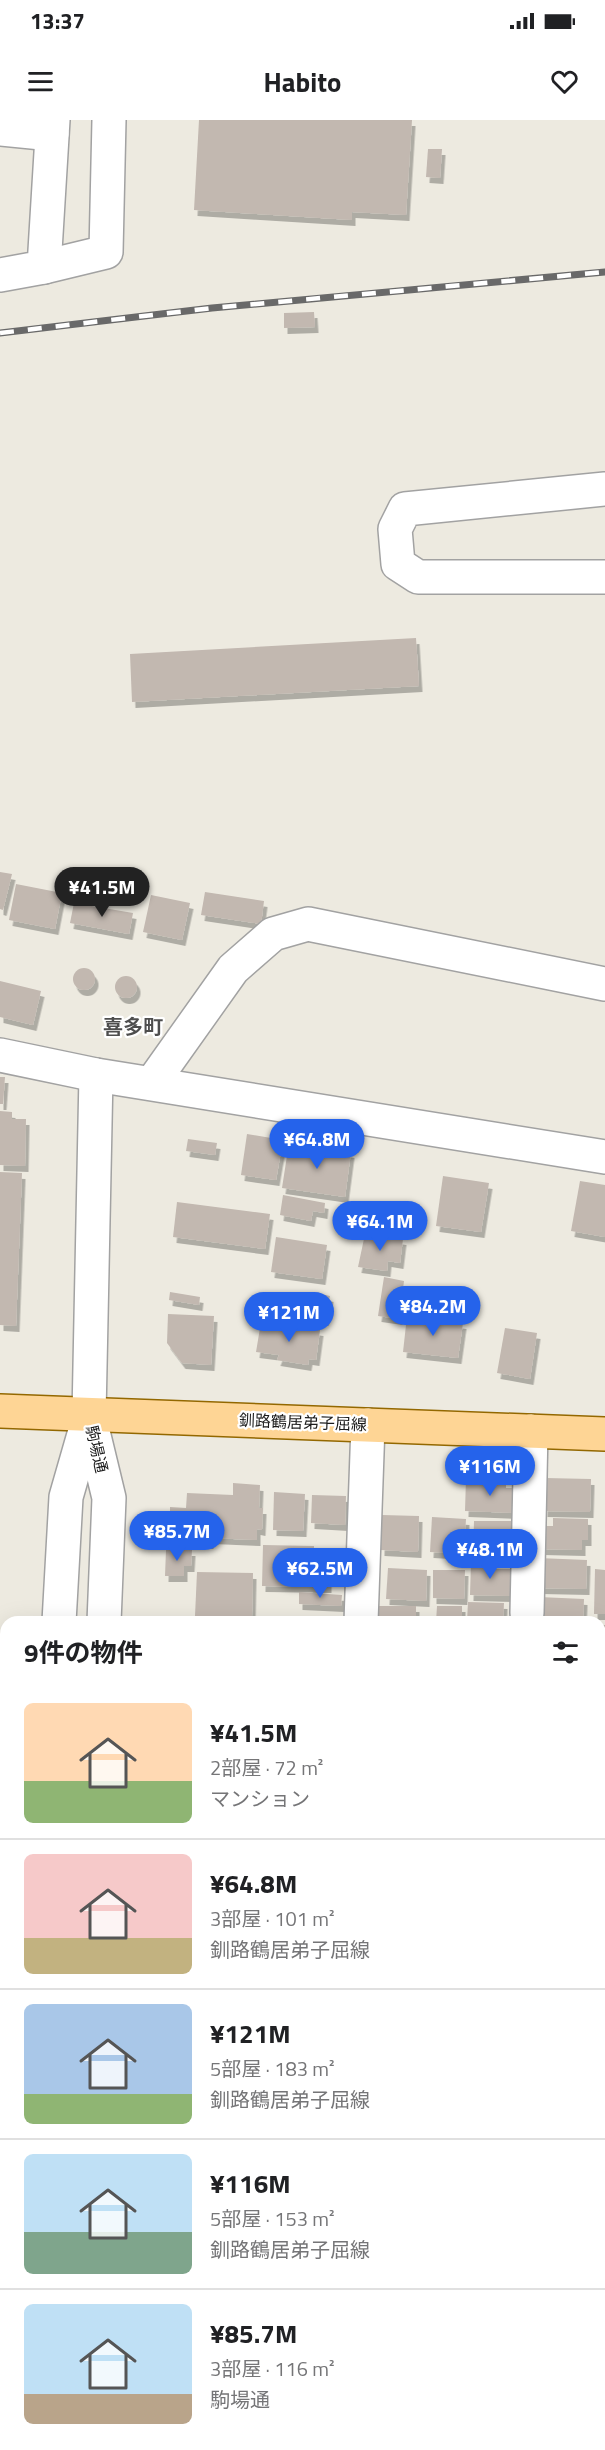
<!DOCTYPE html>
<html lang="ja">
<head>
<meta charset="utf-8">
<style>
	:root { --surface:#fff; --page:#f6f6f6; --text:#202124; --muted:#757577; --line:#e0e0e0; --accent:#2563eb }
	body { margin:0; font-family:"Titillium Web","Noto Sans JP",sans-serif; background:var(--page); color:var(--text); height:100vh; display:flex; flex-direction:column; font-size:22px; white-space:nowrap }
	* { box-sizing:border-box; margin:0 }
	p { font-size:20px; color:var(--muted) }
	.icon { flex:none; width:33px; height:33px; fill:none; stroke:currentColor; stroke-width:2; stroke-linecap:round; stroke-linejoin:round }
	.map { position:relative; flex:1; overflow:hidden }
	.sheet { position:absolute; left:0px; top:1496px; width:606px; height:836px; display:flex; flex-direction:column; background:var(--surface); border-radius:18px 18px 0 0; box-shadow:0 6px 24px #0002 }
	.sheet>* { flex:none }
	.price { position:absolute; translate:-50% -51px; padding:0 14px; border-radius:21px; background:var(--accent); color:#fff; font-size:20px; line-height:39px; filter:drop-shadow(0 2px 3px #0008) }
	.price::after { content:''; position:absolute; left:50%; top:36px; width:18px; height:14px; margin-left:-9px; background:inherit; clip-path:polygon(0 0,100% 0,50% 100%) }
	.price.current { background:#222; color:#fff }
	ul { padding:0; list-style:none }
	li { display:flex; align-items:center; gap:18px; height:150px; padding:0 24px }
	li+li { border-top:2px solid var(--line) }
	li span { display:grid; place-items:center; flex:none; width:168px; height:120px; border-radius:9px; color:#555 }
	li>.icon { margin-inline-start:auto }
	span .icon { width:72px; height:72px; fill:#fffc; stroke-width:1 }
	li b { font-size:26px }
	h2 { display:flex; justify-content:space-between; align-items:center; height:72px; padding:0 24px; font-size:26px }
	.status { display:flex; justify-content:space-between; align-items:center; height:42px; padding:0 30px; background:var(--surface); direction:ltr }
	.status svg { height:16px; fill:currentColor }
	header { display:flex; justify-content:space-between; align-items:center; height:78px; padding:0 24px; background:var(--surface); font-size:27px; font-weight:700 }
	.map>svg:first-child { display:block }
</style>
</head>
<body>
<div class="status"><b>13:37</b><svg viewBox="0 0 49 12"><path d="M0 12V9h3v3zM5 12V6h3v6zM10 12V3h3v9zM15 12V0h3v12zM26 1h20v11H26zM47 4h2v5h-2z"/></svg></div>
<header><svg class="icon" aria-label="menu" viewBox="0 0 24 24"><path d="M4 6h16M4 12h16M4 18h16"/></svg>Habito<svg class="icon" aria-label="heart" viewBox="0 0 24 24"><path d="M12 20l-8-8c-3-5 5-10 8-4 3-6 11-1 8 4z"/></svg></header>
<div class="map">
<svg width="605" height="2330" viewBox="0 0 605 2330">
	<defs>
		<filter id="shadow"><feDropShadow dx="3.5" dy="6" stdDeviation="0" flood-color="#0004"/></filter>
	</defs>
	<rect width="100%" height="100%" fill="#edeae0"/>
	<!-- building -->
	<g fill="#c2b8b0" filter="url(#shadow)">
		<path d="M 199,0 L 412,0 L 406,95 L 352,92 L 352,100 L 194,90 Z"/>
		<path d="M 428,29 L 442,29 L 440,58 L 426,57 Z"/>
		<path d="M 314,192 L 315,207 L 284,208 L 284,193 Z"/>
		<path d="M 416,518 L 419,566 L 132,582 L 130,534 Z"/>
		<path d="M 0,752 L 12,754 L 3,790 L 0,789 Z"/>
		<path d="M 16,764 L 62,773 L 55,809 L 9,800 Z"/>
		<path d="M 205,772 L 264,781 L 261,804 L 201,795 Z"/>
		<path d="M 151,775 L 190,783 L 182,820 L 143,812 Z"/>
		<path d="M 74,783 L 133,793 L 129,814 L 70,803 Z"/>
		<circle cx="84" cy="859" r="11"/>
		<circle cx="126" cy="867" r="11"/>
		<path d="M 0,861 L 41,871 L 33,905 L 0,897 Z"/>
		<path d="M 0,957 L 5,957 L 3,984 L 0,984 Z"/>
		<path d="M 0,991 L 12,992 L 12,999 L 26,999 L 25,1046 L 0,1045 Z"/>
		<path d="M 247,1014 L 283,1020 L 276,1060 L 241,1055 Z"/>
		<path d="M 188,1019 L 217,1023 L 215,1035 L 186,1031 Z"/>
		<path d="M 289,1023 L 351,1032 L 345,1077 L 282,1068 Z"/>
		<path d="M 0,1052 L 22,1053 L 16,1206 L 0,1205 Z"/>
		<path d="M 443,1056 L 489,1063 L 481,1112 L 436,1106 Z"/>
		<path d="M 580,1061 L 605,1065 L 605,1117 L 571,1111 Z"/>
		<path d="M 283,1075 L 325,1083 L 324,1093 L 313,1091 L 311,1101 L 280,1095 Z"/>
		<path d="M 177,1082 L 270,1094 L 265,1129 L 173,1117 Z"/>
		<path d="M 365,1114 L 403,1119 L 400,1143 L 388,1141 L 387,1151 L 358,1147 Z"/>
		<path d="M 276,1117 L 327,1125 L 322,1159 L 271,1152 Z"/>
		<path d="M 384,1157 L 404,1161 L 399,1199 L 378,1196 Z"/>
		<path d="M 170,1172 L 200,1177 L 199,1185 L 169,1180 Z"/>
		<path d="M 316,1173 L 330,1176 L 325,1200 L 312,1197 Z"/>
		<path d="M 168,1194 L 214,1196 L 211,1245 L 182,1243 L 167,1223 Z"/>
		<path d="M 407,1196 L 463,1203 L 458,1238 L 403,1232 Z"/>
		<path d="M 261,1202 L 320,1210 L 316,1240 L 309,1239 L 308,1245 L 277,1240 L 279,1235 L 256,1232 Z"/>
		<path d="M 505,1208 L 537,1213 L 530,1259 L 497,1253 Z"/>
		<path d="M 466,1358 L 486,1359 L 486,1363 L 506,1363 L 506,1368 L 517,1368 L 516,1393 L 465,1391 Z"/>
		<path d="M 545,1358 L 591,1359 L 590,1392 L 544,1391 Z"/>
		<path d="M 233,1363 L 260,1365 L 259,1388 L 263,1388 L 262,1410 L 257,1409 L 257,1420 L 210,1418 L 210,1423 L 177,1421 L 178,1399 L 170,1398 L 170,1387 L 186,1388 L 187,1373 L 233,1375 Z"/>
		<path d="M 274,1372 L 305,1374 L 303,1411 L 273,1410 Z"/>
		<path d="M 312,1375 L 346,1376 L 345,1405 L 311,1403 Z"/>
		<path d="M 382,1395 L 419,1396 L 418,1432 L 381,1430 Z"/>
		<path d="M 432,1397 L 466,1399 L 464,1434 L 430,1432 Z"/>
		<path d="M 553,1398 L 588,1399 L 588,1420 L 582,1420 L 582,1430 L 540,1429 L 540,1406 L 553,1406 Z"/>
		<path d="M 474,1401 L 517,1401 L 516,1430 L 504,1429 L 504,1434 L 473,1434 Z"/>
		<path d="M 263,1425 L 314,1426 L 314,1430 L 329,1431 L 328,1467 L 262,1466 Z"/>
		<path d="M 166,1430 L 192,1430 L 191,1446 L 184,1446 L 184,1456 L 165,1456 Z"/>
		<path d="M 538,1438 L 587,1440 L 586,1469 L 538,1468 Z"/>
		<path d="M 471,1443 L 494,1443 L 494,1449 L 512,1449 L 512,1476 L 470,1475 Z"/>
		<path d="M 388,1448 L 427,1450 L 426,1481 L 386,1479 Z"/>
		<path d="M 595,1449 L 605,1450 L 605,1494 L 594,1494 Z"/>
		<path d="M 433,1450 L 465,1450 L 464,1479 L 433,1478 Z"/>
		<path d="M 197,1452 L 253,1453 L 252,1497 L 195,1496 Z"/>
		<path d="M 299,1472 L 342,1475 L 341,1486 L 299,1484 Z"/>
		<path d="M 539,1477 L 584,1479 L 583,1502 L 538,1502 Z"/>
		<path d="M 468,1482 L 504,1483 L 503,1502 L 467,1502 Z"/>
		<rect x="378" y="1486" width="38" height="16"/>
		<path d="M 437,1486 L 462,1486 L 462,1502 L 436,1502 Z"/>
		<rect x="600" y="1505" width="5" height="73"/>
		<path d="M 0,1514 L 3,1515 L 2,1540 L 0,1540 Z"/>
		<path d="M 0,1549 L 4,1550 L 2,1582 L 0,1582 Z"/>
		<rect x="600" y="1768" width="5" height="39"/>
		<rect x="600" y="1810" width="5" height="38"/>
		<path d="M 600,1853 L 605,1853 L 605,1896 L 600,1895 Z"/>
		<path d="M 605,2058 L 605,2091 L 600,2091 L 600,2059 Z"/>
		<rect x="600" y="2105" width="5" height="25"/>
		<rect x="600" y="2177" width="5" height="37"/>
		<path d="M 605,2223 L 605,2230 L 600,2231 L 600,2224 Z"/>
		<path d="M 600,2242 L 605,2242 L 605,2330 L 578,2330 L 577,2325 L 600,2325 Z"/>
		<path d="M 130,2325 L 170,2325 L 171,2330 L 130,2330 Z"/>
		<path d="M 267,2325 L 267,2330 L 227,2330 L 226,2328 Z"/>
		<path d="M 318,2325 L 345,2325 L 346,2330 L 319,2330 Z"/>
		<path d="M 349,2325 L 361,2325 L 362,2330 L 350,2330 Z"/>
		<path d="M 430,2325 L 461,2325 L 462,2330 L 431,2330 Z"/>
		<path d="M 473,2325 L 501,2325 L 501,2330 L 474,2330 Z"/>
	</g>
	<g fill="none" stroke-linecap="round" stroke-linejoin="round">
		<!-- minor casing -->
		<g stroke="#a2a2a2" stroke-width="36">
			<g id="minor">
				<path d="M 0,9 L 52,14"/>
				<path d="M 44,147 L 106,132 L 109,0"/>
				<path d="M 0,155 L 44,147 L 53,0"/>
				<path d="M 605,369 L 405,389 L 395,409 L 398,444 L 418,457 L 605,457"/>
				<path d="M 0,935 L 96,955 L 605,1037"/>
				<path d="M 96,955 L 89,1295 L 109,1378 L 104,1502"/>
				<path d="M 152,963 L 233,849 L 273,814 L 308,804 L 605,864"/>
				<path d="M 527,1493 L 531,1311"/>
				<path d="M 59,1502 L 66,1377 L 89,1297"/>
				<path d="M 361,1502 L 368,1305"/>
				<path d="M 600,1592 L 605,1592"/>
				<path d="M 0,1598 L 6,1598"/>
				<path d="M 600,1752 L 605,1752"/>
				<path d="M 0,1913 L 6,1913"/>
				<path d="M 600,1942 L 605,1942"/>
				<path d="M 0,2011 L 6,2011"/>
				<path d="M 0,2136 L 6,2137"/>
				<path d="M 600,2147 L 605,2147"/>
				<path d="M 0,2273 L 6,2273"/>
				<path d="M 549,2325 L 549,2330"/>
				<path d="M 31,2330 L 31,2325"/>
				<path d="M 73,2330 L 74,2325"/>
			</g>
		</g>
		<!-- major casing -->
		<g stroke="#936800" stroke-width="36">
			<path id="major" d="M 0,1291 L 605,1314"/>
		</g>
		<!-- minor -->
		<use href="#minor" stroke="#fff" stroke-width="33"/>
		<!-- major -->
		<use href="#major" stroke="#fed595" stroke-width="33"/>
		<!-- rail casing -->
		<g stroke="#696969" stroke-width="7">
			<path id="rail" d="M 0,213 L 212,188 L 605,152"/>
		</g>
		<!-- rail -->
		<use href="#rail" stroke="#fff" stroke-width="4.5" stroke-dasharray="14" stroke-linecap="butt"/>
	</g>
	<g text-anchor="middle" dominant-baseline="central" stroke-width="4.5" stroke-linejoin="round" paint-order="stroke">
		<!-- street labels -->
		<g font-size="16" fill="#1b1b1b" stroke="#fff">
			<text transform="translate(303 1302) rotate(2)">釧路鶴居弟子屈線</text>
			<text transform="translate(97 1329) rotate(77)">駒場通</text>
		</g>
		<!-- quarter labels -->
		<g font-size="20" font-weight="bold" fill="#4e4e4e" stroke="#fff">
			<text x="133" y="906">喜多町</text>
		</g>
	</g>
</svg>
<b class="price current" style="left:102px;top:798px">¥41.5M</b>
<b class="price" style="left:317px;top:1050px">¥64.8M</b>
<b class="price" style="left:380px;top:1132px">¥64.1M</b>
<b class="price" style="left:433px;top:1217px">¥84.2M</b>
<b class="price" style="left:289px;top:1223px">¥121M</b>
<b class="price" style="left:490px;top:1377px">¥116M</b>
<b class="price" style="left:177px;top:1442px">¥85.7M</b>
<b class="price" style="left:490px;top:1460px">¥48.1M</b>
<b class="price" style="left:320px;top:1479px">¥62.5M</b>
<section class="sheet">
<h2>9件の物件<svg class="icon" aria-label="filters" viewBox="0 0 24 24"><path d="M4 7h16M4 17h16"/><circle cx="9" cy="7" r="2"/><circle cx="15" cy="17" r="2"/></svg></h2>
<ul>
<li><span style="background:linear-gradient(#ffd9b3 65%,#8fb573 0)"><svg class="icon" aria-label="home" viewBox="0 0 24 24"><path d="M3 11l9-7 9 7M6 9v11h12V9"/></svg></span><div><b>¥41.5M</b><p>2部屋 · 72 m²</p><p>マンション</p></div></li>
<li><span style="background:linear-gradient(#f6c9c9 70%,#c2b280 0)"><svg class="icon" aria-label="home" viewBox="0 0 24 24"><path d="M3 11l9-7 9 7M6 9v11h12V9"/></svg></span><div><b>¥64.8M</b><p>3部屋 · 101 m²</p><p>釧路鶴居弟子屈線</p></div></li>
<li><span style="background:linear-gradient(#a9c7e8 75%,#8fb573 0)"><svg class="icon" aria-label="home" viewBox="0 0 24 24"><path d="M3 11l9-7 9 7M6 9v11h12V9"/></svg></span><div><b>¥121M</b><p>5部屋 · 183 m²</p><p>釧路鶴居弟子屈線</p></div></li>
<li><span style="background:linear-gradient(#bfe0f5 65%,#7fa58c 0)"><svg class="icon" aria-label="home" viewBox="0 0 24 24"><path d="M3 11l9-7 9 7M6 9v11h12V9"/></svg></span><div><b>¥116M</b><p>5部屋 · 153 m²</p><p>釧路鶴居弟子屈線</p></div></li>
<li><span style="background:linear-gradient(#bfe0f5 75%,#b9a48a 0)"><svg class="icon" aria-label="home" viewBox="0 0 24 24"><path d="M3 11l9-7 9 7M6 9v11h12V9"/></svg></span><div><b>¥85.7M</b><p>3部屋 · 116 m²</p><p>駒場通</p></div></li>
</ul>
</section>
</div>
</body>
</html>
